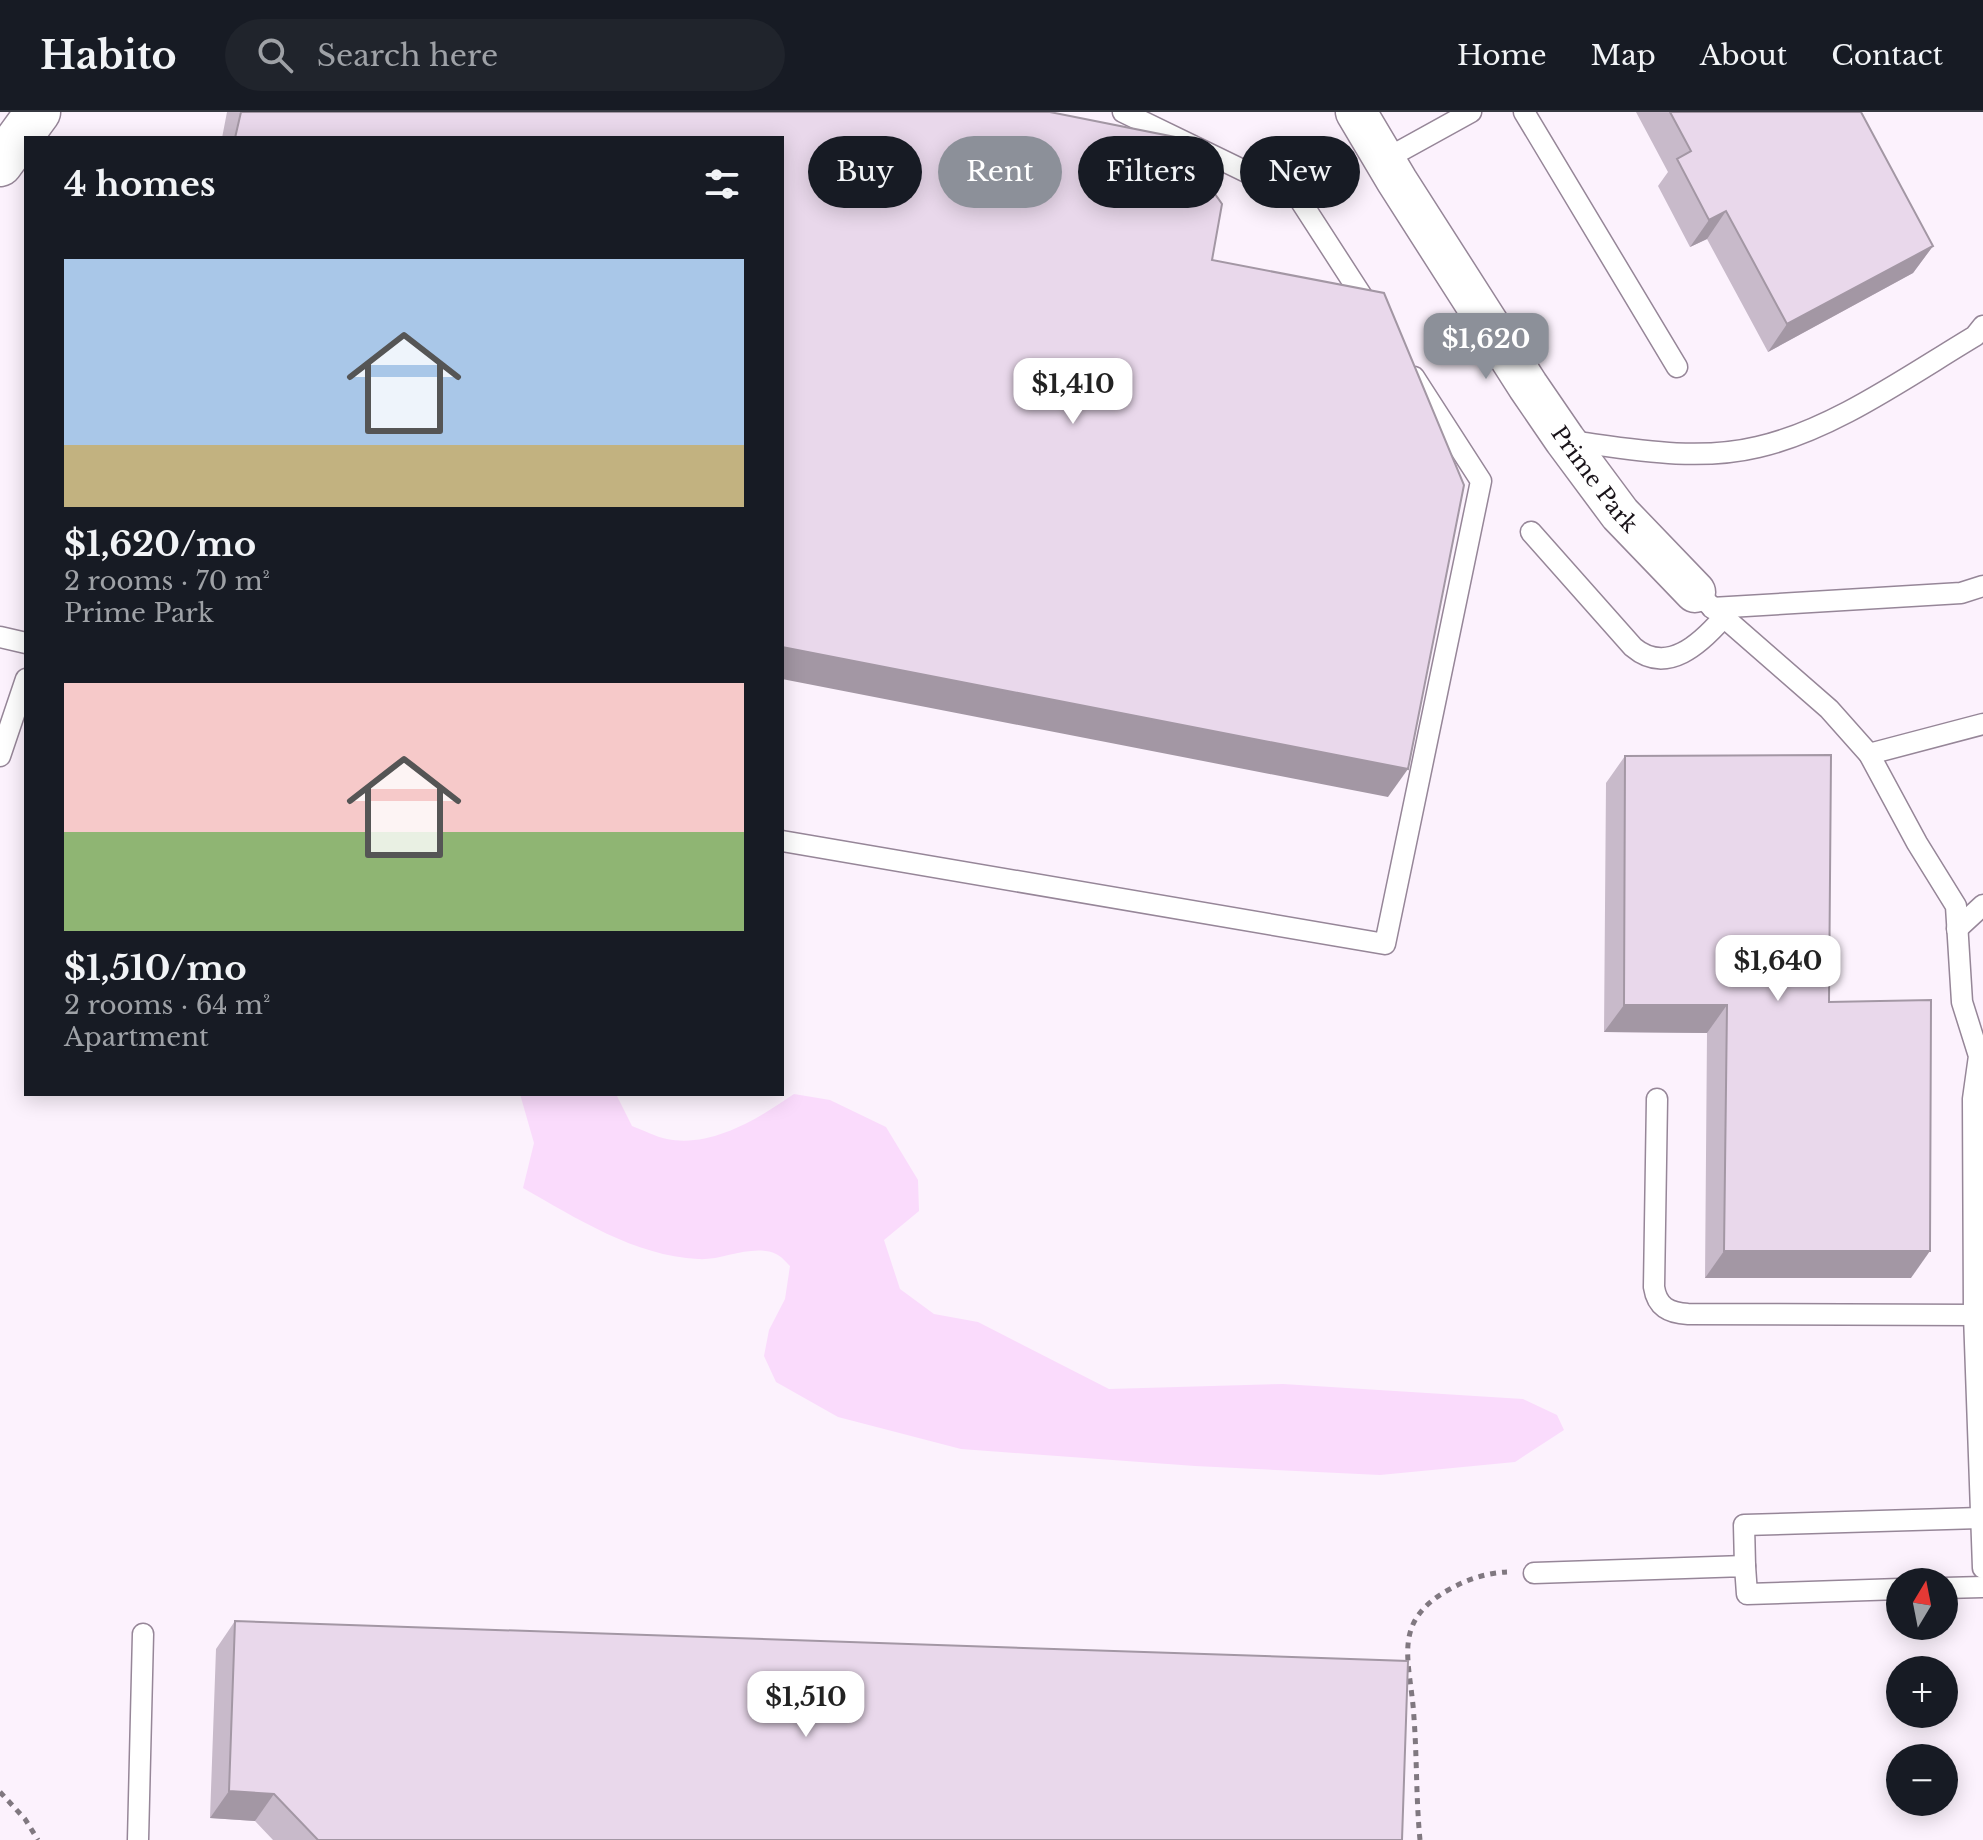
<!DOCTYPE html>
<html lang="en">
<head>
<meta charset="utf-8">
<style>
	:root { --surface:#171b24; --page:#20242c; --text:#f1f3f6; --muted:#9ea1a6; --line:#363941; --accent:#8c9099 }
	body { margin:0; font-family:"Libre Baskerville",serif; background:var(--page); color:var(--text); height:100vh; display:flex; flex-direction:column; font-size:30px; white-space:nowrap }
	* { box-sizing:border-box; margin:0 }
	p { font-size:26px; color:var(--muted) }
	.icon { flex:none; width:44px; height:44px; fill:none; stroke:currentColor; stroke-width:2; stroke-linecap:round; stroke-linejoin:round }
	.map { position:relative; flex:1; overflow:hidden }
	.sheet { position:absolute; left:24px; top:24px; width:760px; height:960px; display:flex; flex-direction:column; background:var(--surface); border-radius:0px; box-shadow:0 4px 20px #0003 }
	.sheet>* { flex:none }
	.guide { position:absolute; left:808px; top:24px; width:760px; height:72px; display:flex; gap:16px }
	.needle { width:52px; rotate:10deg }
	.tools { position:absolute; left:1886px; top:1456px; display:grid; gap:16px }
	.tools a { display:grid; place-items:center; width:72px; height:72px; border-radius:50%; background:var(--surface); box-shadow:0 4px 20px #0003; font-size:40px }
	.price { position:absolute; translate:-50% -68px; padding:0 18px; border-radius:16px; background:#fff; color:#222; font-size:26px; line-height:52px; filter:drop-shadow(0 2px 4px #0008) }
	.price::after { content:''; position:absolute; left:50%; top:48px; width:24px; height:18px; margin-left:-12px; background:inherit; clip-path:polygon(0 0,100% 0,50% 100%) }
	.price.current { background:var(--accent); color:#fff }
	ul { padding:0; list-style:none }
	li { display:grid; align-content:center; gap:16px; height:424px; padding:0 40px }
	li span { display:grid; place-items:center; height:248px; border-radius:0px; color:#555 }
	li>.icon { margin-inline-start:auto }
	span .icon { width:144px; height:144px; fill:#fffc; stroke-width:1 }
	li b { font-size:34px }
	h2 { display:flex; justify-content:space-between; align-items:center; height:96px; padding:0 40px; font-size:34px }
	.chip { padding:0 28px; border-radius:36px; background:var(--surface); box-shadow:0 4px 20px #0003; font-size:28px; line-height:72px }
	.chip.current { background:var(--accent); color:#fff }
	header { display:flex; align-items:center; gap:48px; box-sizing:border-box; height:112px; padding:0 40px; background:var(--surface); border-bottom:2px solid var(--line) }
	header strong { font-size:38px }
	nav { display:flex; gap:44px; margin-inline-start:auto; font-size:28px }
	.search { width:560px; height:72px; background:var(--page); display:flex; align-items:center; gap:20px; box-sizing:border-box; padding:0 28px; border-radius:44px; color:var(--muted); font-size:30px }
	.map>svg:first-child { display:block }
</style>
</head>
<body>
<header>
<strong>Habito</strong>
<div class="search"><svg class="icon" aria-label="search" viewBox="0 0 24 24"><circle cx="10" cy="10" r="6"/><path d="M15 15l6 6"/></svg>Search here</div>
<nav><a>Home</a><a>Map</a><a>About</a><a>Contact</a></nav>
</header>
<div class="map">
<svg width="1983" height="1728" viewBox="0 0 1983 1728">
	<rect width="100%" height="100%" fill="#fcf2fd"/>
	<!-- green -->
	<path fill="#fadbfc" d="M 520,982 L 616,982 L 632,1014 C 643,1018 656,1025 667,1027 C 712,1036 759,1006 794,982 L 830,988 L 886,1015 L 918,1068 L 919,1099 L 884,1128 L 900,1177 L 934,1202 L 978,1210 L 1109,1277 L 1283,1272 L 1523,1287 L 1557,1303 L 1564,1318 L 1515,1350 L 1380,1363 L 1195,1354 L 961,1337 L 838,1305 L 776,1270 L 764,1244 L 769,1218 L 785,1187 L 790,1154 C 786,1150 781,1144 776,1142 C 753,1131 721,1149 698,1147 C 635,1144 576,1106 523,1076 L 534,1031 Z"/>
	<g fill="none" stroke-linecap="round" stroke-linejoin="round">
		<!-- lane casing -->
		<g stroke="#968698" stroke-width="23">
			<g id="lane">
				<path d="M 1123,0 L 1298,85 L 1371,198"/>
				<path d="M 1524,0 L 1677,255"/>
				<path d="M 1384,48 L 1471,0"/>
				<path d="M 1569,329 C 1630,337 1696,350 1758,335 C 1833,318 1908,264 1975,224 L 1983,214"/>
				<path d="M 1531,420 L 1633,535 C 1667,564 1701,531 1723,506"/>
				<path d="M 1695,480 L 1829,597 L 1869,642 L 1917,731 L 1956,794 L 1962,890 L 1979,944 L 1973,987 L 1974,1203 L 1983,1456"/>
				<path d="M 1712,496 L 1961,481 L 1983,474"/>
				<path d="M 0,525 L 26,531"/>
				<path d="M 1869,642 L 1983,612"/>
				<path d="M 0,644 L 26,567"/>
				<path d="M 782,729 L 1385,832 L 1481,369 L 1414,265"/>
				<path d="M 1957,817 L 1983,793"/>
				<path d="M 1657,987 L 1654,1175 C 1657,1195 1669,1201 1688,1202 L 1974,1203"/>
				<path d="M 1745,1454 L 1744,1413 L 1980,1406"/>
				<path d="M 1534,1461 L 1745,1454 L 1747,1482 L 1900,1477"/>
				<path d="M 1944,1476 L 1983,1475"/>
				<path d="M 138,1728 L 143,1522"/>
			</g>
		</g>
		<!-- street casing -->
		<g stroke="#968698" stroke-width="43">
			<g id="street">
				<path id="s1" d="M 1356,0 L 1397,69 L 1528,274 L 1565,328 L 1620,402 L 1695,480"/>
			</g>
		</g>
		<!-- secondary casing -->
		<g stroke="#968698" stroke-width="47">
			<path id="secondary" d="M 0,52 L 38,0"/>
		</g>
		<!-- path -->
		<g stroke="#807880" stroke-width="5" stroke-dasharray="6 6" stroke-linecap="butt">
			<path d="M 0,1680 L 25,1707 L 38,1728"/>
			<path d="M 1420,1728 C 1416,1687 1417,1646 1414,1606 C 1411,1550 1389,1510 1450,1477 C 1468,1467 1486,1461 1507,1460"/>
		</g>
		<!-- lane -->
		<use href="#lane" stroke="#fff" stroke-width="20"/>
		<!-- street -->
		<use href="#street" stroke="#fff" stroke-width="40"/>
		<!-- secondary -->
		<use href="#secondary" stroke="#fff" stroke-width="44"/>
	</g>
	<!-- wall -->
	<g fill="#c8baca">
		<path d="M 227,0 L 1050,0 L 1212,148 L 1388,685 L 782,26 L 222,26 Z"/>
		<path d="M 1636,0 L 1861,0 L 1933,134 L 1913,161 L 1768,240 L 1707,127 L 1690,135 L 1658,74 L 1668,60 Z"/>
		<path d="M 1625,644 L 1829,890 L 1911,1166 L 1705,1166 L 1707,921 L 1604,920 L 1606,671 Z"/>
		<path d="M 235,1509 L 1402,1728 L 273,1728 L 255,1709 L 210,1706 L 216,1537 Z"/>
	</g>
	<!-- shaded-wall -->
	<g fill="#a397a4">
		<path d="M 1726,99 L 1707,127 L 1690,135 L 1709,108 Z"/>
		<path d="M 1933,134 L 1913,161 L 1768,240 L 1787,212 Z"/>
		<path d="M 782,535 L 1408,657 L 1388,685 L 782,567 Z"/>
		<path d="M 1624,893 L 1727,893 L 1707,921 L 1604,920 Z"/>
		<path d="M 1724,1139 L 1930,1139 L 1911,1166 L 1705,1166 Z"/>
		<path d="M 229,1679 L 274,1682 L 255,1709 L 210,1706 Z"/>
	</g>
	<!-- building -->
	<g fill="#e9d8eb" stroke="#a397a4" stroke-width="2">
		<path d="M 241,0 L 1050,0 L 1175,25 L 1222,92 L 1212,148 L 1384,181 L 1464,373 L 1408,657 L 782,535 L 782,26 L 235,26 Z"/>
		<path d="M 1670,0 L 1861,0 L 1933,134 L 1787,212 L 1726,99 L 1709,108 L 1677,47 L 1691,39 Z"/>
		<path d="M 1831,643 L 1829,890 L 1931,888 L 1930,1139 L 1724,1139 L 1727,893 L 1624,893 L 1625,644 Z"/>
		<path d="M 235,1509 L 1408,1549 L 1402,1728 L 318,1728 L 274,1682 L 229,1679 Z"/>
	</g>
	<g text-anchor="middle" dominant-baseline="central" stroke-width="6" stroke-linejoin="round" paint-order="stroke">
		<!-- street labels -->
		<g font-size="22" fill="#191319" stroke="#fff">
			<text stroke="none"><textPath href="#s1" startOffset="438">Prime Park</textPath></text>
		</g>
	</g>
</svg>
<div class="tools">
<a><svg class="needle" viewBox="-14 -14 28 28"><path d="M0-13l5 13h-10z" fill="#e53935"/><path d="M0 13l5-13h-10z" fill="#9ea1a6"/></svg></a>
<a>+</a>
<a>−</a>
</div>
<b class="price current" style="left:1486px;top:269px">$1,620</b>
<b class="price" style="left:1073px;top:314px">$1,410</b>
<b class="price" style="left:1778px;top:891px">$1,640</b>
<b class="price" style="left:806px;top:1627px">$1,510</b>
<div class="guide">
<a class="chip">Buy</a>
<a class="chip current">Rent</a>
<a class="chip">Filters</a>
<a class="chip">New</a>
</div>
<section class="sheet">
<h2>4 homes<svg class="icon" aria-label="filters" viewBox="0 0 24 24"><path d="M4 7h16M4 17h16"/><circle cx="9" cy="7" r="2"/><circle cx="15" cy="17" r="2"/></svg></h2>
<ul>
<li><span style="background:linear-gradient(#a9c7e8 75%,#c2b280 0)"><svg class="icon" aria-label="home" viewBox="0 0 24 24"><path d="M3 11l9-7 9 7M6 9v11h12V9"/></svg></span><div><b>$1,620/mo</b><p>2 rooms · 70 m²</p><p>Prime Park</p></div></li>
<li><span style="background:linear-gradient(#f6c9c9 60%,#8fb573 0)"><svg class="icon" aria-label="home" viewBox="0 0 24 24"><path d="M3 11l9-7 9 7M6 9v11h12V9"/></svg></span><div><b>$1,510/mo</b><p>2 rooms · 64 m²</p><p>Apartment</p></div></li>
</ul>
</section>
</div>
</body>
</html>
